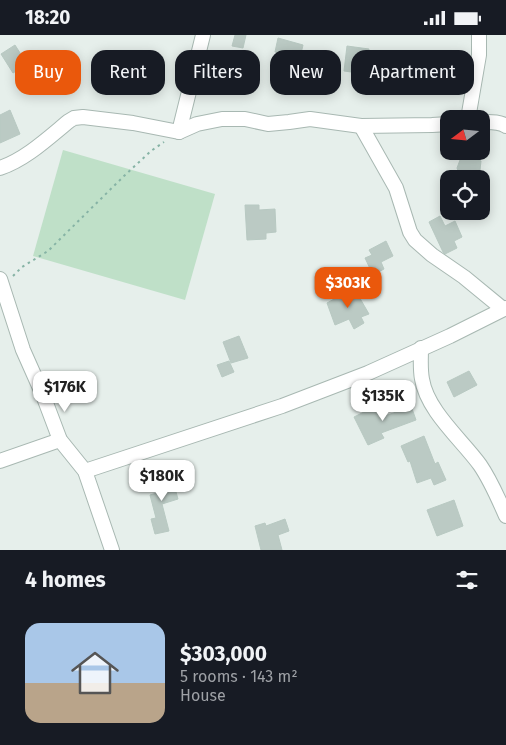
<!DOCTYPE html>
<html lang="en">
<head>
<meta charset="utf-8">
<style>
	:root { --surface:#171b24; --page:#242831; --text:#f1f3f6; --muted:#9ea1a6; --line:#363941; --accent:#ea580c }
	body { margin:0; font-family:"Fira Sans",sans-serif; background:var(--page); color:var(--text); height:100vh; display:flex; flex-direction:column; font-size:19px; white-space:nowrap }
	* { box-sizing:border-box; margin:0 }
	p { font-size:16px; color:var(--muted) }
	.icon { flex:none; width:28px; height:28px; fill:none; stroke:currentColor; stroke-width:2; stroke-linecap:round; stroke-linejoin:round }
	.map { position:relative; height:515px; overflow:hidden }
	.side { display:flex; flex-direction:column; background:var(--surface); flex:1 }
	.side>* { flex:none }
	.guide { position:absolute; left:15px; top:15px; width:476px; height:45px; display:flex; gap:10px }
	.needle { width:32px; rotate:254deg }
	.buttons { position:absolute; left:440px; top:75px; display:grid; gap:10px }
	.buttons a { display:grid; place-items:center; width:50px; height:50px; border-radius:10px; background:var(--surface); box-shadow:0 2px 12px #0003; font-size:25px }
	.price { position:absolute; translate:-50% -42px; padding:0 11px; border-radius:10px; background:#fff; color:#222; font-size:16px; line-height:32px; filter:drop-shadow(0 1px 2px #0008) }
	.price::after { content:''; position:absolute; left:50%; top:30px; width:15px; height:11px; margin-left:-8px; background:inherit; clip-path:polygon(0 0,100% 0,50% 100%) }
	.price.selected { background:var(--accent); color:#fff }
	ul { padding:0; list-style:none }
	li { display:flex; align-items:center; gap:15px; height:125px; padding:0 25px }
	li+li { border-top:1px solid var(--line) }
	li span { display:grid; place-items:center; flex:none; width:140px; height:100px; border-radius:15px; color:#555 }
	li>.icon { margin-inline-start:auto }
	span .icon { width:60px; height:60px; fill:#fffc; stroke-width:1 }
	li b { font-size:21px }
	h2 { display:flex; justify-content:space-between; align-items:center; height:60px; padding:0 25px; font-size:21px }
	.pill { padding:0 18px; border-radius:15px; background:var(--surface); box-shadow:0 2px 12px #0003; font-size:18px; line-height:45px }
	.pill.selected { background:var(--accent); color:#fff }
	.status { display:flex; justify-content:space-between; align-items:center; height:35px; padding:0 25px; background:var(--surface); direction:ltr }
	.status svg { height:14px; fill:currentColor }
	.map>svg:first-child { display:block }
</style>
</head>
<body>
<div class="status"><b>18:20</b><svg viewBox="0 0 49 12"><path d="M0 12V9h3v3zM5 12V6h3v6zM10 12V3h3v9zM15 12V0h3v12zM26 1h20v11H26zM47 4h2v5h-2z"/></svg></div>
<div class="map">
<svg width="506" height="515" viewBox="0 0 506 515">
	<rect width="100%" height="100%" fill="#e6efeb"/>
	<!-- pitch -->
	<path fill="#bfe0c8" d="M 63,115 L 215,159 L 185,265 L 33,221 Z"/>
	<!-- building -->
	<g fill="#bbcac4" stroke="#b8c9c2">
		<path d="M 235,0 L 246,0 L 243,13 L 232,11 Z"/>
		<path d="M 278,3 L 303,10 L 300,23 L 275,17 Z"/>
		<path d="M 15,10 L 27,29 L 13,38 L 1,19 Z"/>
		<path d="M 347,11 L 369,14 L 366,39 L 344,36 Z"/>
		<path d="M 149,19 L 163,22 L 158,44 L 145,42 Z"/>
		<path d="M 10,75 L 20,99 L 0,108 L 0,80 Z"/>
		<path d="M 466,121 L 473,122 L 481,126 L 480,135 L 471,144 L 461,144 L 457,133 L 460,125 Z"/>
		<path d="M 245,170 L 259,170 L 259,175 L 275,174 L 276,197 L 266,198 L 266,204 L 247,205 Z"/>
		<path d="M 440,181 L 445,191 L 455,186 L 462,202 L 454,206 L 457,213 L 445,219 L 443,217 L 429,187 Z"/>
		<path d="M 386,206 L 393,221 L 381,227 L 384,234 L 373,240 L 365,223 L 372,220 L 369,215 Z"/>
		<path d="M 354,253 L 369,279 L 361,282 L 364,288 L 354,294 L 349,284 L 335,290 L 327,268 Z"/>
		<path d="M 239,301 L 248,323 L 231,328 L 223,307 Z"/>
		<path d="M 229,326 L 234,337 L 222,342 L 217,330 Z"/>
		<path d="M 469,336 L 477,350 L 454,362 L 447,347 Z"/>
		<path d="M 410,368 L 416,385 L 381,398 L 384,403 L 368,410 L 354,382 L 374,372 L 379,383 L 402,375 L 400,371 Z"/>
		<path d="M 424,401 L 435,429 L 438,427 L 446,445 L 434,450 L 431,443 L 417,448 L 410,426 L 408,427 L 401,411 Z"/>
		<path d="M 171,439 L 178,464 L 162,469 L 169,496 L 155,499 L 151,484 L 156,483 L 150,460 L 157,458 L 153,444 Z"/>
		<path d="M 454,465 L 463,491 L 437,501 L 427,475 Z"/>
		<path d="M 285,484 L 289,496 L 278,500 L 282,515 L 261,515 L 255,491 L 265,488 L 266,491 Z"/>
	</g>
	<g fill="none" stroke-linecap="round" stroke-linejoin="round">
		<!-- minor casing -->
		<g stroke="#a8b8b2" stroke-width="16">
			<g id="minor">
				<path d="M 468,84 L 479,20 L 479,0"/>
				<path d="M 481,87 C 490,87 499,86 506,91"/>
				<path d="M 361,91 L 396,153 L 410,197 L 415,205 L 432,220 L 464,242 L 503,274"/>
				<path d="M 179,97 L 197,89 L 222,84 L 245,84 L 268,89 L 289,87 L 310,84 L 361,91 L 432,90 L 449,89"/>
				<path d="M 0,133 C 26,124 47,104 69,86 L 74,83 L 83,82 L 133,88 L 179,97 L 203,0"/>
				<path d="M 0,244 L 23,315 L 43,360 L 60,405 L 85,436 L 112,515"/>
				<path d="M 421,313 C 421,323 420,334 422,344 C 427,376 462,405 480,430 C 491,446 498,463 506,481"/>
				<path d="M 0,426 L 60,405"/>
				<path d="M 85,436 L 282,371 L 368,338 L 450,301 L 506,273"/>
			</g>
		</g>
		<!-- path -->
		<path stroke="#86b3a5" stroke-width="2" stroke-dasharray="2.5 4" stroke-linecap="butt" d="M 13,241 L 22,232 L 48,216 L 124,141 L 151,116 L 164,107"/>
		<!-- minor -->
		<use href="#minor" stroke="#fff" stroke-width="14"/>
	</g>
</svg>
<div class="buttons">
<a><svg class="needle" viewBox="-14 -14 28 28"><path d="M0-13l5 13h-10z" fill="#e53935"/><path d="M0 13l5-13h-10z" fill="#9ea1a6"/></svg></a>
<a><svg class="icon" aria-label="locate" viewBox="0 0 24 24"><circle cx="12" cy="12" r="6"/><path d="M12 2v4M12 18v4M2 12h4M18 12h4"/></svg></a>
</div>
<b class="price selected" style="left:348px;top:274px">$303K</b>
<b class="price" style="left:65px;top:378px">$176K</b>
<b class="price" style="left:383px;top:387px">$135K</b>
<b class="price" style="left:162px;top:467px">$180K</b>
<div class="guide">
<a class="pill selected">Buy</a>
<a class="pill">Rent</a>
<a class="pill">Filters</a>
<a class="pill">New</a>
<a class="pill">Apartment</a>
</div>
</div>
<section class="side">
<h2>4 homes<svg class="icon" aria-label="filters" viewBox="0 0 24 24"><path d="M4 7h16M4 17h16"/><circle cx="9" cy="7" r="2"/><circle cx="15" cy="17" r="2"/></svg></h2>
<ul>
<li><span style="background:linear-gradient(#a9c7e8 60%,#b9a48a 0)"><svg class="icon" aria-label="home" viewBox="0 0 24 24"><path d="M3 11l9-7 9 7M6 9v11h12V9"/></svg></span><div><b>$303,000</b><p>5 rooms · 143 m²</p><p>House</p></div></li>
</ul>
</section>
</body>
</html>
